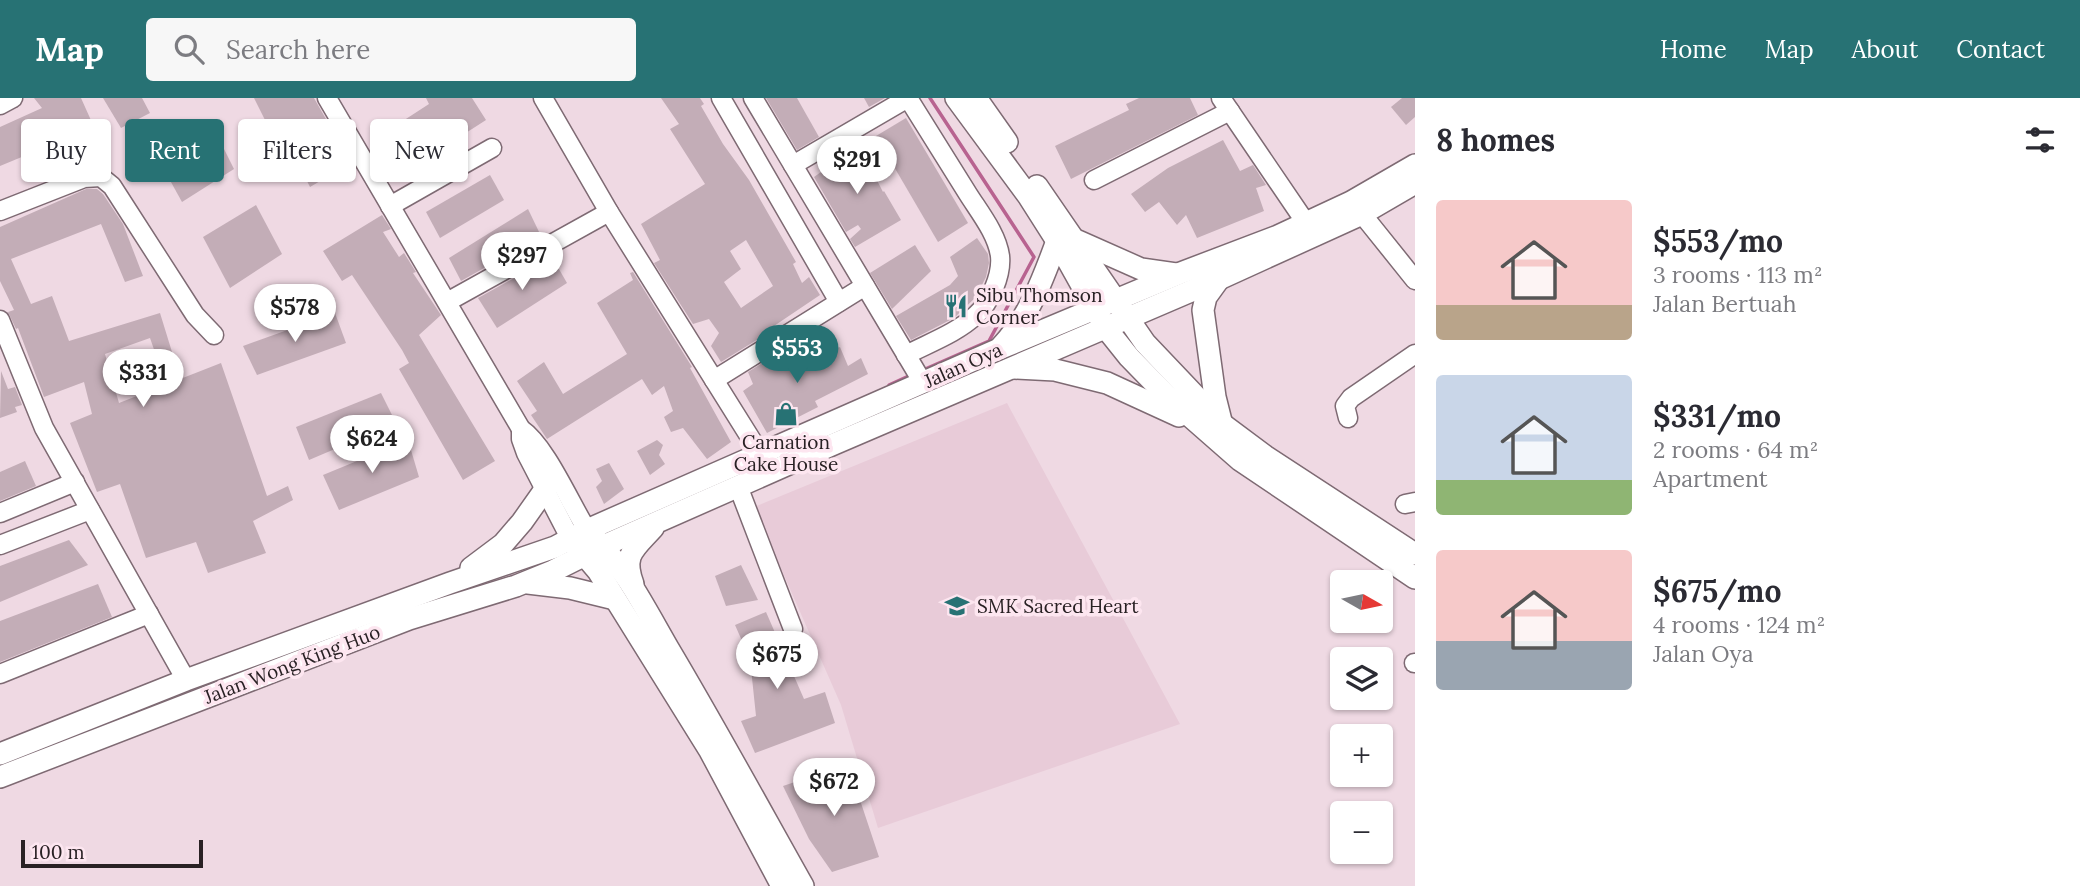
<!DOCTYPE html>
<html lang="en">
<head>
<meta charset="utf-8">
<style>
	:root { --surface:#fff; --page:#f7f7f7; --text:#2b2b33; --muted:#7c7c81; --accent:#277274 }
	body { margin:0; font-family:Lora,serif; background:var(--page); color:var(--text); height:100vh; display:flex; flex-direction:column; font-size:26px; white-space:nowrap }
	* { box-sizing:border-box; margin:0 }
	p { font-size:23px; color:var(--muted) }
	.icon { flex:none; width:38px; height:38px; fill:none; stroke:currentColor; stroke-width:2; stroke-linecap:round; stroke-linejoin:round }
	.map { position:relative; flex:1; overflow:hidden }
	.side { display:flex; flex-direction:column; background:var(--surface); width:665px }
	.side>* { flex:none }
	.top-card { position:absolute; left:21px; top:21px; width:665px; height:63px; display:flex; gap:14px }
	.needle { width:46px; rotate:99deg }
	.buttons { position:absolute; left:1330px; top:472px; display:grid; gap:14px }
	.buttons a { display:grid; place-items:center; width:63px; height:63px; border-radius:7px; background:var(--surface); box-shadow:0 2px 5px #0004; font-size:35px }
	.scale { position:absolute; left:21px; bottom:18px; width:182px; box-sizing:border-box; padding-left:7px; border:4px solid #292124; border-top:0; font-size:19px; line-height:24px; white-space:nowrap; color:#292124; -webkit-text-stroke:5px #fde6f0; paint-order:stroke }
	.price { position:absolute; translate:-50% -60px; padding:0 16px; border-radius:24px; background:#fff; color:#222; font-size:23px; line-height:46px; filter:drop-shadow(0 2px 4px #0008) }
	.price::after { content:''; position:absolute; left:50%; top:42px; width:21px; height:16px; margin-left:-10px; background:inherit; clip-path:polygon(0 0,100% 0,50% 100%) }
	.price.on { background:var(--accent); color:#fff }
	ul { padding:0; list-style:none }
	li { display:flex; align-items:center; gap:21px; height:175px; padding:0 21px }
	li span { display:grid; place-items:center; flex:none; width:196px; height:140px; border-radius:7px; color:#555 }
	li>.icon { margin-inline-start:auto }
	span .icon { width:84px; height:84px; fill:#fffc; stroke-width:1 }
	li b { font-size:30px }
	h2 { display:flex; justify-content:space-between; align-items:center; height:84px; padding:0 21px; font-size:30px }
	.tag { padding:0 24px; border-radius:7px; background:var(--surface); box-shadow:0 2px 5px #0004; font-size:24px; line-height:63px }
	.tag.on { background:var(--accent); color:#fff }
	header { display:flex; align-items:center; gap:42px; box-sizing:border-box; height:98px; padding:0 35px; background:var(--accent); color:#fff }
	header strong { font-size:33px }
	nav { display:flex; gap:38px; margin-inline-start:auto; font-size:24px }
	.search { width:490px; height:63px; background:var(--page); display:flex; align-items:center; gap:18px; box-sizing:border-box; padding:0 24px; border-radius:7px; color:var(--muted); font-size:26px }
	main { display:flex; flex:1; min-height:0 }
	.map>svg:first-child { display:block }
</style>
</head>
<body>
<header>
<strong>Map</strong>
<div class="search"><svg class="icon" aria-label="search" viewBox="0 0 24 24"><circle cx="10" cy="10" r="6"/><path d="M15 15l6 6"/></svg>Search here</div>
<nav><a>Home</a><a>Map</a><a>About</a><a>Contact</a></nav>
</header>
<main>
<div class="map">
<svg width="1415" height="788" viewBox="0 0 1415 788">
	<rect width="100%" height="100%" fill="#efd9e3"/>
	<!-- built -->
	<path fill="#e8cbd8" d="M 1007,305 L 1180,626 L 878,730 L 841,607 L 754,409 Z"/>
	<g fill="none" stroke-linecap="round" stroke-linejoin="round">
		<!-- stream -->
		<g stroke="#b86390" stroke-width="3.5">
			<path d="M 923,272 L 989,243 L 1034,159 L 930,0"/>
			<path d="M 889,287 L 913,276"/>
		</g>
	</g>
	<!-- building -->
	<g fill="#c3adb7" fill-rule="evenodd">
		<path d="M 34,0 L 81,0 L 94,29 L 0,68 L 0,29 L 42,10 Z"/>
		<path d="M 103,0 L 142,0 L 150,15 L 121,30 Z"/>
		<path d="M 254,0 L 314,0 L 351,65 L 310,89 L 292,53 L 283,58 Z"/>
		<path d="M 426,0 L 472,0 L 486,22 L 416,67 L 392,30 L 429,6 Z"/>
		<path d="M 661,0 L 700,0 L 704,6 L 701,8 L 723,46 L 749,82 L 796,164 L 793,166 L 802,185 L 809,179 L 820,197 L 774,228 L 776,230 L 721,264 L 711,248 L 719,235 L 709,221 L 693,226 L 654,165 L 660,162 L 641,126 L 705,86 L 670,31 L 679,26 ZM 746,142 L 773,188 L 741,210 L 724,184 L 741,171 L 730,153 Z"/>
		<path d="M 766,0 L 797,0 L 819,39 L 797,52 Z"/>
		<path d="M 864,0 L 885,0 L 869,9 Z"/>
		<path d="M 1139,0 L 1190,0 L 1198,17 L 1071,81 L 1055,48 L 1129,12 L 1126,6 Z"/>
		<path d="M 1402,0 L 1415,0 L 1415,19 L 1406,27 L 1391,9 Z"/>
		<path d="M 906,20 L 968,125 L 938,144 L 876,38 Z"/>
		<path d="M 211,25 L 234,71 L 182,104 L 156,57 Z"/>
		<path d="M 1223,42 L 1240,73 L 1253,67 L 1266,87 L 1256,90 L 1264,113 L 1197,140 L 1186,117 L 1177,127 L 1159,104 L 1145,114 L 1131,96 L 1168,70 Z"/>
		<path d="M 859,47 L 883,94 L 884,93 L 901,122 L 855,149 L 850,141 L 861,131 L 858,127 L 846,134 L 814,79 Z"/>
		<path d="M 490,77 L 504,102 L 440,140 L 426,114 Z"/>
		<path d="M 86,91 L 97,91 L 103,96 L 123,126 L 143,178 L 125,184 L 101,126 L 11,161 L 31,206 L 52,198 L 69,243 L 160,215 L 172,254 L 157,260 L 150,240 L 105,256 L 119,305 L 221,265 L 267,398 L 288,388 L 293,402 L 253,423 L 266,455 L 208,475 L 196,444 L 146,460 L 120,386 L 97,394 L 70,325 L 92,316 L 84,284 L 44,299 L 18,230 L 16,231 L 8,214 L 14,212 L 0,183 L 0,129 Z"/>
		<path d="M 256,107 L 282,156 L 230,190 L 203,139 Z"/>
		<path d="M 528,111 L 541,138 L 461,183 L 449,160 Z"/>
		<path d="M 382,117 L 391,131 L 383,134 L 399,159 L 404,155 L 416,174 L 413,175 L 441,217 L 419,237 L 495,363 L 463,382 L 399,271 L 409,265 L 402,252 L 352,177 L 342,183 L 323,153 Z"/>
		<path d="M 977,140 L 988,156 L 989,165 L 986,179 L 976,199 L 954,220 L 911,242 L 896,218 L 950,187 L 958,178 L 950,159 Z"/>
		<path d="M 915,147 L 931,173 L 892,211 L 870,175 Z"/>
		<path d="M 552,159 L 567,185 L 497,230 L 478,200 Z"/>
		<path d="M 633,174 L 692,269 L 690,270 L 731,344 L 707,361 L 683,330 L 671,334 L 664,319 L 673,313 L 664,288 L 652,297 L 642,281 L 547,341 L 531,317 L 537,313 L 517,283 L 544,264 L 563,296 L 627,256 L 597,205 L 633,182 L 630,175 Z"/>
		<path d="M 335,215 L 346,245 L 257,277 L 243,248 Z"/>
		<path d="M 840,249 L 848,268 L 861,260 L 868,276 L 815,303 L 818,309 L 767,335 L 743,293 L 753,286 L 748,274 L 785,251 L 794,267 Z"/>
		<path d="M 1,273 L 8,291 L 15,289 L 22,307 L 15,309 L 17,314 L 0,320 Z"/>
		<path d="M 381,295 L 396,325 L 309,362 L 296,329 Z"/>
		<path d="M 408,342 L 419,379 L 339,412 L 323,377 Z"/>
		<path d="M 657,342 L 663,347 L 659,357 L 665,366 L 650,377 L 637,353 Z"/>
		<path d="M 25,363 L 36,388 L 0,403 L 0,374 Z"/>
		<path d="M 609,365 L 624,391 L 604,406 L 596,389 L 602,383 L 596,371 Z"/>
		<path d="M 69,442 L 88,467 L 0,504 L 0,468 Z"/>
		<path d="M 741,467 L 758,502 L 726,508 L 715,478 Z"/>
		<path d="M 98,486 L 112,519 L 0,564 L 0,523 Z"/>
		<path d="M 766,514 L 804,601 L 825,594 L 835,625 L 755,655 L 741,623 L 756,618 L 750,561 L 735,527 Z"/>
		<path d="M 848,666 L 879,759 L 832,774 L 809,741 L 783,688 Z"/>
	</g>
	<g fill="none" stroke-linecap="round" stroke-linejoin="round">
		<!-- minor casing -->
		<g stroke="#7e6a73" stroke-width="21">
			<g id="minor">
				<path d="M 327,0 L 521,331 C 546,348 570,405 587,432"/>
				<path d="M 543,0 L 609,114 L 761,357"/>
				<path d="M 721,0 L 839,204"/>
				<path d="M 753,0 L 923,285"/>
				<path d="M 1221,0 L 1306,125"/>
				<path d="M 0,7 L 13,0"/>
				<path d="M 793,67 L 908,0"/>
				<path d="M 1094,82 L 1230,13"/>
				<path d="M 390,108 L 492,50"/>
				<path d="M 0,113 L 84,80 L 101,79 L 112,88 L 195,217 L 214,237"/>
				<path d="M 1362,116 L 1415,182"/>
				<path d="M 447,204 L 609,114"/>
				<path d="M 0,222 L 44,330 L 186,582"/>
				<path d="M 906,257 C 929,245 957,235 976,217 C 990,205 1002,177 1000,158 C 997,136 980,115 968,96 C 948,64 928,32 908,0"/>
				<path d="M 714,282 L 865,188"/>
				<path d="M 1348,320 L 1345,308 L 1351,300 L 1415,256"/>
				<path d="M 521,331 L 521,341 L 526,355 L 570,440"/>
				<path d="M 738,388 L 793,531"/>
				<path d="M 1405,406 L 1415,404"/>
				<path d="M 0,415 L 75,384"/>
				<path d="M 0,447 L 90,412"/>
				<path d="M 1414,565 L 1415,565"/>
				<path d="M 0,576 L 149,516"/>
			</g>
		</g>
		<!-- major casing -->
		<g stroke="#7e6a73" stroke-width="24">
			<g id="major">
				<path d="M 956,0 L 1029,99 L 1057,143 L 1105,229 L 1129,259 L 1167,298 L 1240,362 L 1415,480"/>
				<path d="M 976,0 L 1007,44"/>
				<path d="M 1037,88 L 1145,245 L 1222,326 L 1265,358 L 1415,456"/>
				<path d="M 1078,143 L 1141,171 L 1176,176"/>
				<path d="M 1219,181 L 1206,199 L 1203,212 L 1215,299 L 1221,323"/>
				<path d="M 1001,249 C 1029,219 1043,181 1057,143"/>
				<path d="M 1014,270 L 1055,272 L 1107,285 L 1179,318"/>
				<path d="M 594,439 C 625,470 646,512 668,550 C 715,629 758,708 803,788"/>
				<path d="M 576,447 L 598,473 L 710,653 L 782,788"/>
				<path d="M 471,470 L 503,446 L 522,424 L 546,390"/>
				<path d="M 528,485 L 570,490 L 615,501"/>
				<path d="M 633,486 C 622,457 634,451 653,430"/>
				<path d="M 0,656 L 186,582 L 450,485 L 555,449 L 587,432 L 999,251 L 1178,176 L 1278,138 L 1351,104 L 1415,67"/>
				<path d="M 0,679 L 409,521 L 516,488 L 553,473 L 603,448 L 834,346 L 1219,181 L 1362,116 L 1415,85"/>
			</g>
		</g>
		<!-- minor -->
		<use href="#minor" stroke="#fff" stroke-width="18"/>
		<!-- major -->
		<use href="#major" stroke="#fff" stroke-width="21"/>
	</g>
	<!-- icons -->
	<defs>
		<g id="restaurant-bare" transform="scale(1.89)"><path d="M-5-6h1v4h1v-4h1v4h1v-4h1v5L-1.5 .5V6h-2V.5L-5-1ZM5-6V6H3V1.5H1.5Q1.5-4 5-6Z" fill="#277274" stroke="#fde6f0" stroke-width="2.5" paint-order="stroke"/></g>
		<g id="shop-bare" transform="scale(1.89)"><path d="M-5-2.5h2.3a2.7 3.5 0 0 1 5.4 0H5L5.5 6h-11ZM-1.5-2.5h3a1.5 2.3 0 0 0-3 0Z" fill="#277274" stroke="#fde6f0" stroke-width="2.5" paint-order="stroke"/></g>
		<g id="school-bare" transform="scale(1.89)"><path d="M0-5L7-2L0 1L-7-2ZM-4 1L0 2.5L4 1V4Q0 6-4 4Z" fill="#277274" stroke="#fde6f0" stroke-width="2.5" paint-order="stroke"/></g>
	</defs>
	<g fill-rule="evenodd">
		<use href="#restaurant-bare" x="956" y="208"/>
		<use href="#shop-bare" x="786" y="316"/>
		<use href="#school-bare" x="957" y="508"/>
	</g>
	<g text-anchor="middle" dominant-baseline="central" stroke-width="7" stroke-linejoin="round" paint-order="stroke">
		<!-- poi labels -->
		<g font-size="19" fill="#292124" stroke="#fde6f0" text-anchor="start">
			<text x="976" y="197">Sibu Thomson<tspan x="976" dy="22">Corner</tspan></text>
			<text x="786" y="344" text-anchor="middle">Carnation<tspan x="786" dy="22">Cake House</tspan></text>
			<text x="977" y="508">SMK Sacred Heart</text>
		</g>
		<!-- street labels -->
		<g font-size="19" fill="#292124" stroke="#fde6f0">
			<text transform="translate(963 267) rotate(-24)">Jalan Oya</text>
			<text transform="translate(292 566) rotate(-21)">Jalan Wong King Huo</text>
		</g>
	</g>
</svg>
<div class="buttons">
<a><svg class="needle" viewBox="-14 -14 28 28"><path d="M0-13l5 13h-10z" fill="#e53935"/><path d="M0 13l5-13h-10z" fill="#7c7c81"/></svg></a>
<a><svg class="icon" aria-label="layers" viewBox="0 0 24 24"><path d="M12 4l9 5-9 5-9-5zM3 14l9 5 9-5"/></svg></a>
<a>+</a>
<a>−</a>
</div>
<div class="scale">100 m</div>
<b class="price" style="left:857px;top:98px">$291</b>
<b class="price" style="left:522px;top:194px">$297</b>
<b class="price" style="left:295px;top:246px">$578</b>
<b class="price on" style="left:797px;top:287px">$553</b>
<b class="price" style="left:143px;top:311px">$331</b>
<b class="price" style="left:372px;top:377px">$624</b>
<b class="price" style="left:777px;top:593px">$675</b>
<b class="price" style="left:834px;top:720px">$672</b>
<div class="top-card">
<a class="tag">Buy</a>
<a class="tag on">Rent</a>
<a class="tag">Filters</a>
<a class="tag">New</a>
</div>
</div>
<section class="side">
<h2>8 homes<svg class="icon" aria-label="filters" viewBox="0 0 24 24"><path d="M4 7h16M4 17h16"/><circle cx="9" cy="7" r="2"/><circle cx="15" cy="17" r="2"/></svg></h2>
<ul>
<li><span style="background:linear-gradient(#f6c9c9 75%,#b9a48a 0)"><svg class="icon" aria-label="home" viewBox="0 0 24 24"><path d="M3 11l9-7 9 7M6 9v11h12V9"/></svg></span><div><b>$553/mo</b><p>3 rooms · 113 m²</p><p>Jalan Bertuah</p></div></li>
<li><span style="background:linear-gradient(#c9d6e8 75%,#8fb573 0)"><svg class="icon" aria-label="home" viewBox="0 0 24 24"><path d="M3 11l9-7 9 7M6 9v11h12V9"/></svg></span><div><b>$331/mo</b><p>2 rooms · 64 m²</p><p>Apartment</p></div></li>
<li><span style="background:linear-gradient(#f6c9c9 65%,#9aa5b1 0)"><svg class="icon" aria-label="home" viewBox="0 0 24 24"><path d="M3 11l9-7 9 7M6 9v11h12V9"/></svg></span><div><b>$675/mo</b><p>4 rooms · 124 m²</p><p>Jalan Oya</p></div></li>
</ul>
</section>
</main>
</body>
</html>
